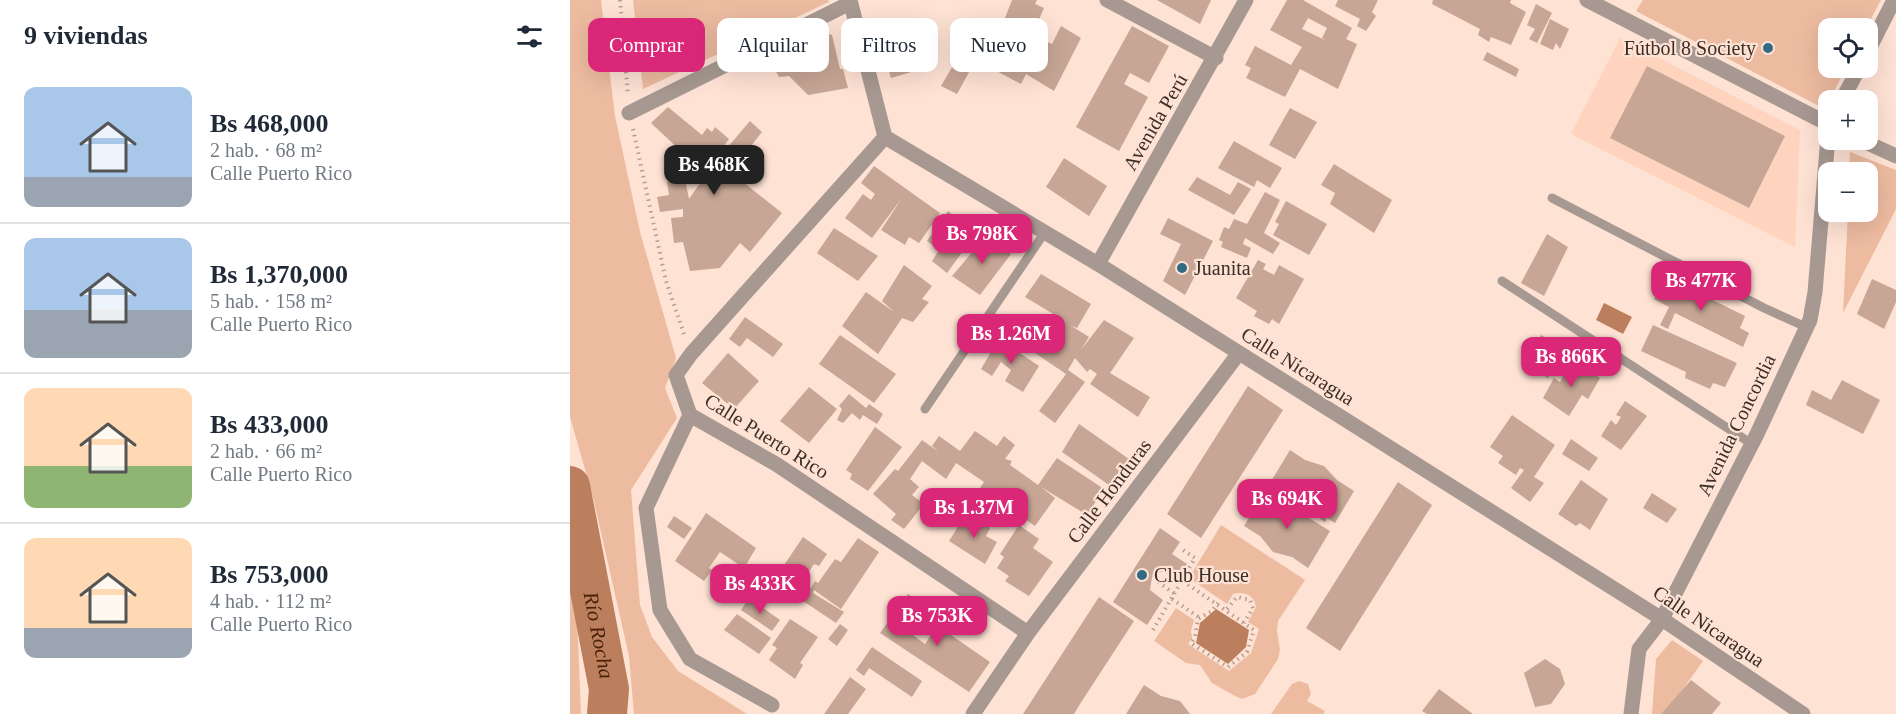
<!DOCTYPE html>
<html lang="es">
<head>
<meta charset="utf-8">
<style>
	:root { --surface:#fff; --page:#f2f2f3; --text:#1f2937; --muted:#747a83; --line:#e0e1e3; --accent:#db2777 }
	body { margin:0; font-family:"Times New Roman",serif; background:var(--page); color:var(--text); height:100vh; display:flex; flex-direction:column; font-size:22px; white-space:nowrap }
	* { box-sizing:border-box; margin:0 }
	p { font-size:20px; color:var(--muted) }
	.icon { flex:none; width:33px; height:33px; fill:none; stroke:currentColor; stroke-width:2; stroke-linecap:round; stroke-linejoin:round }
	.map { position:relative; flex:1; overflow:hidden }
	.sheet { display:flex; flex-direction:column; background:var(--surface); width:570px }
	.sheet>* { flex:none }
	.hud { position:absolute; left:18px; top:18px; width:570px; height:54px; display:flex; gap:12px }
	.controls { position:absolute; left:1248px; top:18px; display:grid; gap:12px }
	.controls a { display:grid; place-items:center; width:60px; height:60px; border-radius:12px; background:var(--surface); box-shadow:0 6px 24px #0002; font-size:30px }
	.price { position:absolute; translate:-50% -51px; padding:0 14px; border-radius:12px; background:var(--accent); color:#fff; font-size:20px; line-height:39px; filter:drop-shadow(0 2px 3px #0008) }
	.price::after { content:''; position:absolute; left:50%; top:36px; width:18px; height:14px; margin-left:-9px; background:inherit; clip-path:polygon(0 0,100% 0,50% 100%) }
	.price.active { background:#222; color:#fff }
	ul { padding:0; list-style:none }
	li { display:flex; align-items:center; gap:18px; height:150px; padding:0 24px }
	li+li { border-top:2px solid var(--line) }
	li span { display:grid; place-items:center; flex:none; width:168px; height:120px; border-radius:12px; color:#555 }
	li>.icon { margin-inline-start:auto }
	span .icon { width:72px; height:72px; fill:#fffc; stroke-width:1 }
	li b { font-size:26px }
	h2 { display:flex; justify-content:space-between; align-items:center; height:72px; padding:0 24px; font-size:26px }
	.chip { padding:0 21px; border-radius:12px; background:var(--surface); box-shadow:0 6px 24px #0002; font-size:21px; line-height:54px }
	.chip.active { background:var(--accent); color:#fff }
	main { display:flex; flex:1; min-height:0 }
	.map>svg:first-child { display:block }
</style>
</head>
<body>
<main>
<section class="sheet">
<h2>9 viviendas<svg class="icon" aria-label="filters" viewBox="0 0 24 24"><path d="M4 7h16M4 17h16"/><circle cx="9" cy="7" r="2"/><circle cx="15" cy="17" r="2"/></svg></h2>
<ul>
<li><span style="background:linear-gradient(#a9c7e8 75%,#9aa5b1 0)"><svg class="icon" aria-label="home" viewBox="0 0 24 24"><path d="M3 11l9-7 9 7M6 9v11h12V9"/></svg></span><div><b>Bs 468,000</b><p>2 hab. · 68 m²</p><p>Calle Puerto Rico</p></div></li>
<li><span style="background:linear-gradient(#a9c7e8 60%,#9aa5b1 0)"><svg class="icon" aria-label="home" viewBox="0 0 24 24"><path d="M3 11l9-7 9 7M6 9v11h12V9"/></svg></span><div><b>Bs 1,370,000</b><p>5 hab. · 158 m²</p><p>Calle Puerto Rico</p></div></li>
<li><span style="background:linear-gradient(#ffd9b3 65%,#8fb573 0)"><svg class="icon" aria-label="home" viewBox="0 0 24 24"><path d="M3 11l9-7 9 7M6 9v11h12V9"/></svg></span><div><b>Bs 433,000</b><p>2 hab. · 66 m²</p><p>Calle Puerto Rico</p></div></li>
<li><span style="background:linear-gradient(#ffd9b3 75%,#9aa5b1 0)"><svg class="icon" aria-label="home" viewBox="0 0 24 24"><path d="M3 11l9-7 9 7M6 9v11h12V9"/></svg></span><div><b>Bs 753,000</b><p>4 hab. · 112 m²</p><p>Calle Puerto Rico</p></div></li>
</ul>
</section>
<div class="map">
<svg width="1326" height="714" viewBox="0 0 1326 714">
	<rect width="100%" height="100%" fill="#fee2d4"/>
	<!-- built -->
	<path fill="#fed4bf" d="M 1050,38 L 1230,130 L 1225,247 L 1001,134 Z"/>
	<!-- green -->
	<g fill="#edbba0">
		<path d="M 0,0 L 31,0 L 45,116 L 70,232 L 106,358 L 95,388 L 107,418 L 61,490 L 70,605 L 82,637 L 108,671 L 177,714 L 64,714 L 59,656 L 23,497 L 0,417 Z"/>
		<path d="M 63,0 L 258,0 L 259,2 L 73,89 Z"/>
		<path d="M 1073,0 L 1311,0 L 1296,28 L 1258,28 L 1258,68 L 1276,68 L 1255,109 L 1066,11 Z"/>
		<path d="M 1280,152 L 1326,170 L 1326,209 L 1273,313 L 1278,212 L 1298,212 L 1298,172 L 1279,172 Z"/>
		<path d="M 651,525 L 735,580 L 708,621 L 707,631 L 710,650 L 708,659 L 685,694 L 672,699 L 665,696 L 642,683 L 630,665 L 616,663 L 584,641 L 606,608 L 624,620 L 621,631 L 622,638 L 618,644 L 659,671 L 681,653 L 689,629 L 678,622 L 686,607 C 684,595 675,591 663,594 L 657,604 L 619,578 Z"/>
		<path d="M 0,577 L 7,615 L 11,714 L 0,714 Z"/>
		<path d="M 1102,640 L 1133,661 L 1095,714 L 1082,714 L 1086,659 Z"/>
		<path d="M 729,681 L 738,684 L 741,694 L 737,701 L 755,711 L 753,714 L 701,714 L 722,684 Z"/>
	</g>
	<!-- water -->
	<g fill="#bc7f5e">
		<path d="M 1034,303 L 1062,317 L 1053,334 L 1026,320 Z"/>
		<path d="M 646,609 L 679,630 L 676,647 L 658,664 L 626,643 L 630,623 Z"/>
	</g>
	<g fill="none" stroke-linecap="round" stroke-linejoin="round">
		<!-- river -->
		<path stroke="#bc7f5e" stroke-width="40" id="s1" d="M 0,486 L 39,689 L 37,714"/>
	</g>
	<!-- building -->
	<g fill="#c7a695" fill-rule="evenodd">
		<path d="M 442,0 L 467,0 L 465,4 L 474,8 L 462,36 L 433,23 Z"/>
		<path d="M 587,0 L 641,0 L 630,24 Z"/>
		<path d="M 717,0 L 733,0 L 782,28 L 776,39 L 787,44 L 768,89 L 730,69 L 715,97 L 676,78 L 681,68 L 675,65 L 685,46 L 721,65 L 732,47 L 700,30 ZM 738,18 L 757,28 L 752,38 L 757,41 L 732,29 Z"/>
		<path d="M 768,0 L 808,0 L 802,12 L 806,16 L 796,31 L 787,26 L 790,19 L 765,6 Z"/>
		<path d="M 863,0 L 941,0 L 940,3 L 956,12 L 941,45 L 921,37 L 919,42 L 908,35 L 910,29 L 862,4 Z"/>
		<path d="M 966,4 L 982,13 L 967,43 L 959,39 L 965,29 L 957,25 Z"/>
		<path d="M 980,19 L 999,29 L 990,49 L 986,43 L 983,50 L 970,44 Z"/>
		<path d="M 491,26 L 511,38 L 484,91 L 456,74 L 451,84 L 408,61 L 413,51 L 451,72 L 469,38 L 482,44 Z"/>
		<path d="M 562,26 L 599,46 L 579,83 L 560,73 L 554,84 L 578,97 L 549,151 L 506,127 Z"/>
		<path d="M 245,29 L 262,35 L 270,69 L 273,69 L 278,88 L 238,95 L 219,76 L 209,77 L 203,66 L 196,70 L 190,61 Z"/>
		<path d="M 344,34 L 355,68 L 321,78 L 311,44 Z"/>
		<path d="M 917,52 L 949,69 L 946,77 L 913,60 Z"/>
		<path d="M 388,57 L 403,65 L 387,94 L 371,86 Z"/>
		<path d="M 1077,66 L 1215,136 L 1179,208 L 1040,138 Z"/>
		<path d="M 98,107 L 132,135 L 137,128 L 142,132 L 145,127 L 159,139 L 150,151 L 152,154 L 180,121 L 192,132 L 166,165 L 164,164 L 158,170 L 212,213 L 180,252 L 170,243 L 150,268 L 120,271 L 113,242 L 104,243 L 101,218 L 113,217 L 113,209 L 90,212 L 87,197 L 99,195 L 97,182 L 115,179 L 119,199 L 133,179 L 144,188 L 153,177 L 146,184 L 81,123 Z"/>
		<path d="M 720,108 L 747,122 L 725,159 L 699,145 Z"/>
		<path d="M 664,141 L 712,168 L 700,188 L 687,180 L 684,187 L 648,168 Z"/>
		<path d="M 494,158 L 537,186 L 519,216 L 476,187 Z"/>
		<path d="M 764,164 L 822,200 L 804,233 L 760,204 L 765,193 L 751,185 Z"/>
		<path d="M 304,166 L 370,213 L 349,243 L 339,237 L 335,245 L 311,230 L 332,198 L 302,238 L 275,218 L 293,194 L 301,200 L 305,194 L 291,183 Z"/>
		<path d="M 627,177 L 660,195 L 668,182 L 681,189 L 664,215 L 618,190 Z"/>
		<path d="M 695,192 L 710,200 L 694,233 L 710,243 L 703,254 L 675,238 L 673,244 L 681,248 L 677,258 L 651,247 L 653,242 L 649,240 L 654,227 L 659,229 L 664,219 L 677,224 Z"/>
		<path d="M 716,201 L 757,224 L 739,255 L 703,235 L 709,224 L 705,222 Z"/>
		<path d="M 378,211 L 406,233 L 377,273 L 362,261 L 369,250 L 357,241 Z"/>
		<path d="M 598,218 L 643,241 L 615,295 L 593,281 L 611,244 L 590,234 Z"/>
		<path d="M 264,228 L 308,256 L 288,281 L 247,253 Z"/>
		<path d="M 977,234 L 998,247 L 974,296 L 951,283 Z"/>
		<path d="M 417,235 L 441,254 L 410,295 L 382,276 Z"/>
		<path d="M 688,260 L 696,264 L 693,269 L 704,275 L 709,265 L 734,279 L 709,324 L 702,319 L 699,324 L 684,316 L 687,311 L 666,298 Z"/>
		<path d="M 334,265 L 362,286 L 352,299 L 359,302 L 343,322 L 332,318 L 308,354 L 272,326 L 296,292 L 324,312 L 312,301 Z"/>
		<path d="M 471,274 L 521,304 L 507,328 L 500,325 L 519,337 L 511,350 L 534,320 L 564,338 L 540,373 L 580,397 L 568,417 L 520,384 L 527,374 L 520,369 L 517,372 L 505,358 L 498,370 L 515,382 L 485,423 L 469,411 L 496,374 L 462,351 L 485,315 L 455,297 Z"/>
		<path d="M 1096,277 L 1175,316 L 1170,328 L 1179,333 L 1173,347 L 1105,313 L 1098,329 L 1090,325 L 1099,307 L 1084,299 Z"/>
		<path d="M 1302,279 L 1326,290 L 1326,302 L 1314,329 L 1287,314 Z"/>
		<path d="M 175,317 L 213,344 L 203,357 L 177,338 L 170,347 L 159,339 Z"/>
		<path d="M 446,319 L 467,334 L 459,349 L 436,335 Z"/>
		<path d="M 1083,325 L 1167,363 L 1155,387 L 1143,383 L 1140,389 L 1115,378 L 1116,372 L 1071,351 Z"/>
		<path d="M 270,335 L 326,374 L 304,403 L 249,364 Z"/>
		<path d="M 971,335 L 995,349 L 978,378 L 954,365 Z"/>
		<path d="M 429,339 L 469,366 L 453,392 L 435,381 L 441,370 L 431,362 L 422,376 L 411,369 Z"/>
		<path d="M 158,353 L 189,381 L 164,409 L 132,383 Z"/>
		<path d="M 1002,360 L 1030,378 L 1018,399 L 1012,395 L 999,416 L 973,398 L 984,378 L 990,382 Z"/>
		<path d="M 1272,380 L 1310,400 L 1293,434 L 1236,405 L 1242,390 L 1261,400 Z"/>
		<path d="M 678,386 L 713,410 L 631,538 L 597,514 Z"/>
		<path d="M 239,387 L 267,409 L 239,443 L 210,421 Z"/>
		<path d="M 279,394 L 296,408 L 299,404 L 313,414 L 307,424 L 293,415 L 290,420 L 282,413 L 273,423 L 267,420 L 272,409 L 269,406 Z"/>
		<path d="M 1055,401 L 1077,416 L 1051,450 L 1031,436 L 1041,420 L 1046,425 L 1051,417 L 1046,415 Z"/>
		<path d="M 942,415 L 985,445 L 964,477 L 974,483 L 960,502 L 941,488 L 954,470 L 950,468 L 946,475 L 928,463 L 933,456 L 920,447 Z"/>
		<path d="M 509,424 L 559,459 L 539,485 L 492,452 Z"/>
		<path d="M 305,427 L 332,447 L 298,491 L 280,479 L 282,474 L 276,470 Z"/>
		<path d="M 405,431 L 427,446 L 434,436 L 445,445 L 435,459 L 442,461 L 440,465 L 468,485 L 487,458 L 534,489 L 517,515 L 471,487 L 485,498 L 465,526 L 410,488 L 414,482 L 386,463 L 376,479 L 352,461 L 340,479 L 349,487 L 342,495 L 354,504 L 334,529 L 321,520 L 326,514 L 303,494 L 325,469 L 328,471 L 352,440 L 369,452 L 362,446 L 369,436 L 390,451 Z"/>
		<path d="M 1001,439 L 1028,458 L 1019,471 L 992,454 Z"/>
		<path d="M 720,450 L 735,460 L 754,466 L 767,480 L 784,491 L 765,523 L 757,518 L 755,522 L 708,493 L 710,489 L 700,483 Z"/>
		<path d="M 1011,480 L 1038,499 L 1020,530 L 1010,523 L 1006,526 L 988,514 Z"/>
		<path d="M 828,482 L 862,505 L 770,651 L 736,628 Z"/>
		<path d="M 695,491 L 760,531 L 738,568 L 722,557 L 703,552 L 690,536 L 674,526 Z"/>
		<path d="M 1082,493 L 1107,509 L 1097,523 L 1073,508 Z"/>
		<path d="M 136,513 L 186,548 L 174,568 L 150,552 L 139,568 L 142,570 L 134,581 L 105,561 Z"/>
		<path d="M 396,514 L 420,528 L 416,536 L 427,542 L 415,564 L 379,541 Z"/>
		<path d="M 104,516 L 122,528 L 114,539 L 97,527 Z"/>
		<path d="M 449,525 L 469,539 L 463,548 L 483,562 L 459,596 L 435,581 L 439,576 L 427,568 L 434,557 L 430,554 Z"/>
		<path d="M 590,528 L 610,542 L 602,554 L 617,564 L 606,580 L 592,571 L 582,577 L 580,590 L 593,600 L 577,625 L 543,602 Z"/>
		<path d="M 233,537 L 257,554 L 249,566 L 244,564 L 230,585 L 210,571 Z"/>
		<path d="M 288,538 L 309,552 L 271,609 L 244,590 L 243,593 L 274,612 L 266,623 L 233,601 L 245,581 L 248,583 L 265,559 L 271,562 Z"/>
		<path d="M 338,594 L 350,603 L 332,627 L 355,644 L 383,603 L 390,607 L 375,631 L 420,662 L 399,692 L 310,633 Z"/>
		<path d="M 529,597 L 564,621 L 510,704 L 504,714 L 453,714 Z"/>
		<path d="M 179,598 L 210,620 L 202,631 L 171,610 Z"/>
		<path d="M 167,614 L 201,638 L 189,654 L 154,630 Z"/>
		<path d="M 220,619 L 248,637 L 230,663 L 233,665 L 225,679 L 199,660 L 207,648 L 202,645 Z"/>
		<path d="M 270,624 L 278,630 L 267,646 L 258,639 Z"/>
		<path d="M 302,647 L 352,681 L 342,697 L 299,668 L 294,676 L 286,670 Z"/>
		<path d="M 975,659 L 990,669 L 995,684 L 981,704 L 965,707 L 954,673 Z"/>
		<path d="M 280,677 L 296,689 L 278,714 L 254,714 Z"/>
		<path d="M 1121,680 L 1151,703 L 1142,714 L 1091,714 Z"/>
		<path d="M 574,685 L 591,696 L 610,701 L 620,714 L 556,714 Z"/>
		<path d="M 869,689 L 903,714 L 857,714 L 852,711 Z"/>
	</g>
	<g fill="none" stroke-linecap="round" stroke-linejoin="round">
		<!-- path -->
		<g stroke="#b59f93" stroke-width="4" stroke-dasharray="1.5 4.5" stroke-linecap="butt">
			<path d="M 50,0 L 58,95"/>
			<path d="M 63,129 L 96,281 L 114,334"/>
			<path d="M 613,581 L 684,630 L 677,652 L 658,667 L 621,643 L 625,637 L 628,619 L 642,611 L 648,603"/>
			<path d="M 588,582 L 605,594"/>
			<path d="M 602,599 L 630,618"/>
			<path d="M 657,609 L 667,597 L 680,600 L 683,608 L 674,623"/>
			<path d="M 583,630 L 625,558 L 613,550"/>
		</g>
		<!-- service -->
		<g stroke="#a79991" stroke-width="9">
			<path d="M 982,198 L 1194,308 L 1236,327"/>
			<path d="M 932,281 L 1182,444"/>
			<path d="M 355,409 L 475,232"/>
		</g>
		<!-- minor -->
		<g stroke="#a79991" stroke-width="15">
			<path d="M 280,0 L 315,137 L 528,264 L 1092,619 L 1233,714"/>
			<path d="M 537,0 L 646,58"/>
			<path d="M 1017,0 L 1258,124"/>
			<path d="M 1298,51 L 1324,0"/>
			<path d="M 1272,100 L 1289,68"/>
			<path d="M 59,113 L 280,3"/>
			<path d="M 315,137 L 121,354 L 106,375 L 120,415 L 206,464 L 458,633"/>
			<path d="M 1291,140 L 1326,156"/>
			<path d="M 528,264 L 676,0"/>
			<path d="M 120,415 L 76,508 L 90,610 L 120,659 L 202,705"/>
			<path d="M 403,714 L 458,633 L 669,353"/>
			<path d="M 1061,714 L 1069,649 L 1092,619 L 1187,434 L 1240,320 L 1245,292 L 1258,137"/>
		</g>
	</g>
	<!-- markers -->
	<g fill="#316a83" stroke="#fee2d4" stroke-width="2">
		<circle cx="1198" cy="48" r="6"/>
		<circle cx="612" cy="268" r="6"/>
		<circle cx="572" cy="575" r="6"/>
	</g>
	<g text-anchor="middle" dominant-baseline="central" stroke-width="4.5" stroke-linejoin="round" paint-order="stroke">
		<!-- poi labels -->
		<g font-size="20" fill="#3b2e27" stroke="#fee2d4" text-anchor="start">
			<text x="1186" y="48" text-anchor="end">Fútbol 8 Society</text>
			<text x="624" y="268">Juanita</text>
			<text x="584" y="575">Club House</text>
		</g>
		<!-- street labels -->
		<g font-size="20" fill="#3b2e27" stroke="#fee2d4">
			<text transform="translate(585 122) rotate(-60)">Avenida Perú</text>
			<text transform="translate(728 366) rotate(32)">Calle Nicaragua</text>
			<text transform="translate(1166 425) rotate(-64)">Avenida Concordia</text>
			<text transform="translate(197 436) rotate(32)">Calle Puerto Rico</text>
			<text transform="translate(539 491) rotate(-53)">Calle Honduras</text>
			<text transform="translate(1139 626) rotate(34)">Calle Nicaragua</text>
		</g>
		<!-- water labels -->
		<g font-size="21" font-style="italic" fill="#481f06" stroke="#fee2d4">
			<text stroke="none"><textPath href="#s1" startOffset="152">Río Rocha</textPath></text>
		</g>
	</g>
</svg>
<div class="controls">
<a><svg class="icon" aria-label="locate" viewBox="0 0 24 24"><circle cx="12" cy="12" r="6"/><path d="M12 2v4M12 18v4M2 12h4M18 12h4"/></svg></a>
<a>+</a>
<a>−</a>
</div>
<b class="price active" style="left:144px;top:196px">Bs 468K</b>
<b class="price" style="left:412px;top:265px">Bs 798K</b>
<b class="price" style="left:1131px;top:312px">Bs 477K</b>
<b class="price" style="left:441px;top:365px">Bs 1.26M</b>
<b class="price" style="left:1001px;top:388px">Bs 866K</b>
<b class="price" style="left:717px;top:530px">Bs 694K</b>
<b class="price" style="left:404px;top:539px">Bs 1.37M</b>
<b class="price" style="left:190px;top:615px">Bs 433K</b>
<b class="price" style="left:367px;top:647px">Bs 753K</b>
<div class="hud">
<a class="chip active">Comprar</a>
<a class="chip">Alquilar</a>
<a class="chip">Filtros</a>
<a class="chip">Nuevo</a>
</div>
</div>
</main>
</body>
</html>
